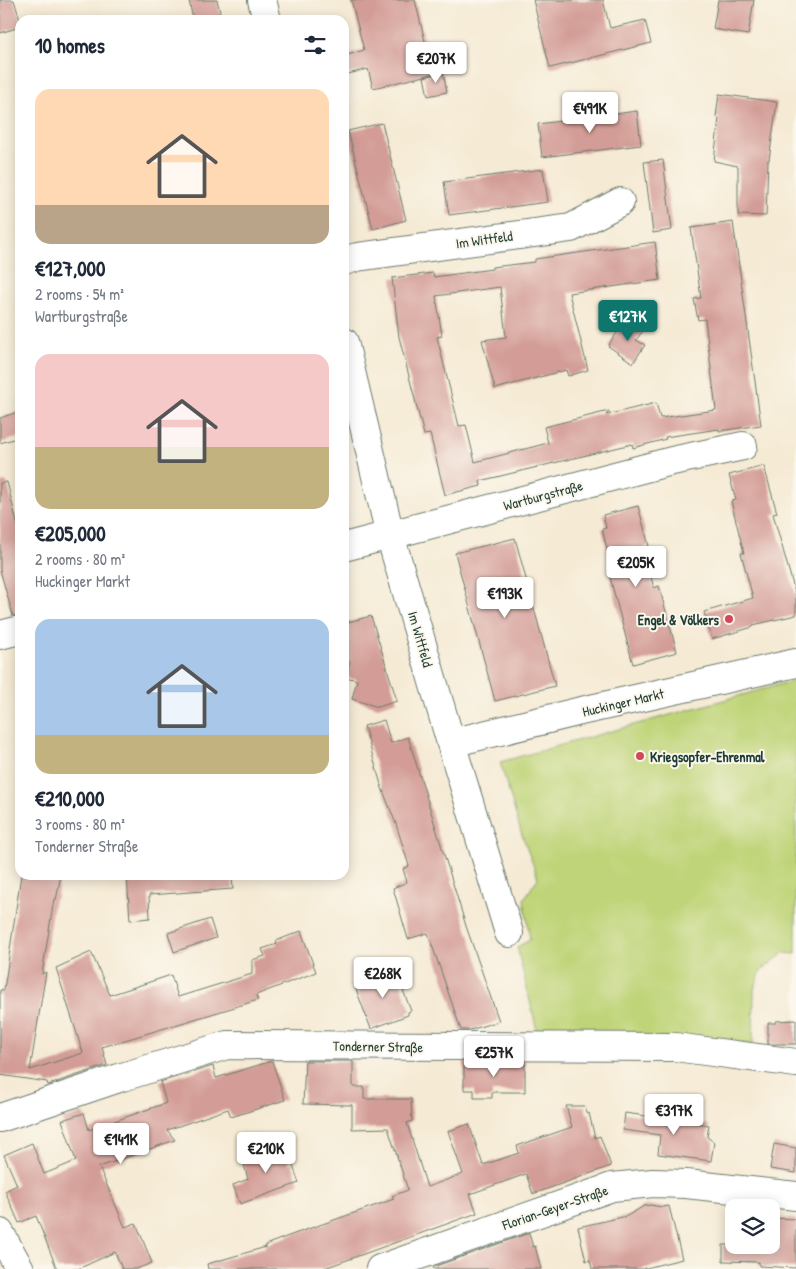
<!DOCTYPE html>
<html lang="en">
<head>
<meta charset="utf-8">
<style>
	:root { --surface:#fff; --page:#f2f2f3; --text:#1f2937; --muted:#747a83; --accent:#0f766e }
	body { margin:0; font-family:"Patrick Hand",sans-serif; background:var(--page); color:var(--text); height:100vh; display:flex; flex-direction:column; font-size:19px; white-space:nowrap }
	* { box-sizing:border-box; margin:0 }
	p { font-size:16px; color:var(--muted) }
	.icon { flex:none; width:28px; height:28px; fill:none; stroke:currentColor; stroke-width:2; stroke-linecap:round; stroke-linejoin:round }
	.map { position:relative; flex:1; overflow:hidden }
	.side { position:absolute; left:15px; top:15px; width:334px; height:865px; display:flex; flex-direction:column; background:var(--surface); border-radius:15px; box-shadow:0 2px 12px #0003 }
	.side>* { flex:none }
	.tools { position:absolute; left:725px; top:1199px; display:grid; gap:10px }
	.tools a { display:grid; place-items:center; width:55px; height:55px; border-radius:10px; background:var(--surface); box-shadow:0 2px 12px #0003; font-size:25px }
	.price { position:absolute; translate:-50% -42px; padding:0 11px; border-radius:5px; background:#fff; color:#222; font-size:16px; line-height:32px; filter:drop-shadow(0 1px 2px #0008) }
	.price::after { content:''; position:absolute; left:50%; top:30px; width:15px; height:11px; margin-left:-8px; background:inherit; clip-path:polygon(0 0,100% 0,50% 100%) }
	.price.on { background:var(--accent); color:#fff }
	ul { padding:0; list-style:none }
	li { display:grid; align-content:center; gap:10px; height:265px; padding:0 20px }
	li span { display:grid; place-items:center; height:155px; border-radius:15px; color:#555 }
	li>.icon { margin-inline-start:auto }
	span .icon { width:90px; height:90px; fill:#fffc; stroke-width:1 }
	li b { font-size:21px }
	h2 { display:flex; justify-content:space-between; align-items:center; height:60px; padding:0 20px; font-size:21px }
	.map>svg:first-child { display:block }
</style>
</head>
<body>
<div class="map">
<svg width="796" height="1269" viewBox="0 0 796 1269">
	<rect width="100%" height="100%" fill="#fbf7ec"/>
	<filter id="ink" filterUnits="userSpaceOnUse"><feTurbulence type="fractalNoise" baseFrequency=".02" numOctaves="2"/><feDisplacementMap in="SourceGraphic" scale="10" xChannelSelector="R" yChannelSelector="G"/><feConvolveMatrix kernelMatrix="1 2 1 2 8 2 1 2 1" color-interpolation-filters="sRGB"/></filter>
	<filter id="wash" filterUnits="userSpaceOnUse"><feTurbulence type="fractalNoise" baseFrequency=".0096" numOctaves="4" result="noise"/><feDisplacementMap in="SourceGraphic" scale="20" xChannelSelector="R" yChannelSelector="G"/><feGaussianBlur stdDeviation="1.12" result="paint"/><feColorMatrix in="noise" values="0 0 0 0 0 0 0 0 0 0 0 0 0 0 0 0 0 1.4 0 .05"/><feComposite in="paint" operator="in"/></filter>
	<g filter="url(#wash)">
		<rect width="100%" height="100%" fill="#f5ead4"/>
		<!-- green -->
		<path fill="#bfd478" stroke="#6f8856" d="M 796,680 L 796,954 L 784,953 L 761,971 L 754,989 L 753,1044 L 538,1035 L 517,947 L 530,940 L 524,899 L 538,878 L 521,832 L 500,762 Z"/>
		<g id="blocks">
			<!-- building -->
			<g fill="#d39c96">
				<path d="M 0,0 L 14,0 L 20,20 L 20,27 L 0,33 Z"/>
				<path d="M 189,0 L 217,0 L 222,20 L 193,20 Z"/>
				<path d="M 351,0 L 415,0 L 433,74 L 373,88 L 368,69 L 344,75 L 344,56 L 364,50 Z"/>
				<path d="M 533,0 L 603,0 L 610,28 L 645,20 L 651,43 L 550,68 Z"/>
				<path d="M 718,0 L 754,0 L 748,35 L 713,29 Z"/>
				<path d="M 443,72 L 447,92 L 428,96 L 424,77 Z"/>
				<path d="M 719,94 L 777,102 L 769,160 L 768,160 L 766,216 L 738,215 L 738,166 L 714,161 L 719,118 L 716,117 Z"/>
				<path d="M 637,111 L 641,145 L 542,157 L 538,124 Z"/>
				<path d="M 382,123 L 406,220 L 373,229 L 348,131 Z"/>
				<path d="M 663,160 L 672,230 L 653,233 L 644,162 Z"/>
				<path d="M 543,169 L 548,202 L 449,215 L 444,182 Z"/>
				<path d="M 733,222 L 761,425 L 719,431 L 719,429 L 665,437 L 666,439 L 633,448 L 632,444 L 480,481 L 481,486 L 445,495 L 430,434 L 424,435 L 399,337 L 392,278 L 433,273 L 434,277 L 492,269 L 492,267 L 535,262 L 535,259 L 655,242 L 660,280 L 569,293 L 588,370 L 568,376 L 566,370 L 495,389 L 482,340 L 506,337 L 500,287 L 436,296 L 442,336 L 437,337 L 459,426 L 466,425 L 475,462 L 548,443 L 544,427 L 609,411 L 606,415 L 656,403 L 660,418 L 716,410 L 705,319 L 698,320 L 696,310 L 694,299 L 701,298 L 691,228 Z"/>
				<path d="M 625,321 L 643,331 L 636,340 L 645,345 L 633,363 L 608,346 Z"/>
				<path d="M 20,411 L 20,437 L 0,443 L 0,418 Z"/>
				<path d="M 764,466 L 777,513 L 773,514 L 796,596 L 796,615 L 753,625 L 753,627 L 712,639 L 704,612 L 753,598 L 741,553 L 744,553 L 731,501 L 736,500 L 729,475 Z"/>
				<path d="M 7,482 L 20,535 L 20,615 L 13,616 L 0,570 L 0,483 Z"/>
				<path d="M 638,506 L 649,546 L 643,548 L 654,588 L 659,586 L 677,652 L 633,664 L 608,570 L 612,569 L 602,529 L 606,528 L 603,515 Z"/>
				<path d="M 515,538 L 555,686 L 495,701 L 455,553 Z"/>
				<path d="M 371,616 L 397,701 L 378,707 L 352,699 L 357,680 L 346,677 L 350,661 L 344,659 L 344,623 Z"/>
				<path d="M 384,720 L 391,743 L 408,737 L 466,926 L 499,1021 L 470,1030 L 461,1030 L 428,933 L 408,939 L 393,888 L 407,882 L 403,869 L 409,866 L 396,824 L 382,788 L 364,726 Z"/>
				<path d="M 21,875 L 61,875 L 56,900 L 54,899 L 42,974 L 46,972 L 30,1070 L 83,1053 L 56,968 L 91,952 L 110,995 L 171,975 L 178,997 L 252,974 L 252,960 L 265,956 L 262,949 L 277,944 L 276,941 L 301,931 L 316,972 L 256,995 L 258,1000 L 102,1047 L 107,1065 L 48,1085 L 47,1082 L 0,1075 L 0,990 L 4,990 Z"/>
				<path d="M 127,875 L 232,875 L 233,889 L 149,895 L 150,918 L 130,920 Z"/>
				<path d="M 210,919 L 216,938 L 174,952 L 168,933 Z"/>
				<path d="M 395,969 L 411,1011 L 408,1012 L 408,1015 L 371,1029 L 354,984 Z"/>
				<path d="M 796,1020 L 796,1044 L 768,1044 L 768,1023 L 776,1023 L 776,1021 Z"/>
				<path d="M 272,1061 L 285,1100 L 231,1117 L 228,1109 L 167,1130 L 175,1140 L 99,1167 L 125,1227 L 136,1223 L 152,1263 L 136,1269 L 122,1269 L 115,1252 L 78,1269 L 57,1269 L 36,1216 L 19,1223 L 5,1191 L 17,1185 L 4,1155 L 32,1143 L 44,1174 L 76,1161 L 62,1120 L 84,1113 L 89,1130 L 166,1103 L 160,1082 L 213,1066 L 216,1078 Z"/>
				<path d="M 305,1061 L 353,1061 L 353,1087 L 364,1087 L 364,1099 L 411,1099 L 412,1121 L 407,1123 L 427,1187 L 463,1174 L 448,1131 L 469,1124 L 483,1165 L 519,1153 L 517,1146 L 572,1127 L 566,1106 L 585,1106 L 587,1114 L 589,1113 L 595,1138 L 600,1136 L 611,1166 L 533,1194 L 526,1174 L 470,1194 L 477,1213 L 322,1269 L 208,1269 L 207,1264 L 266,1247 L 265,1245 L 294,1234 L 394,1199 L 392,1196 L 408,1190 L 388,1128 L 352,1129 L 352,1105 L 303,1104 Z"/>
				<path d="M 464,1062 L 525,1062 L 525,1092 L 492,1092 L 492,1098 L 474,1098 L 474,1090 L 464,1090 Z"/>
				<path d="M 625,1113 L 709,1125 L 707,1137 L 714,1142 L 711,1161 L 658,1154 L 660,1135 L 623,1130 Z"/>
				<path d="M 282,1144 L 289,1164 L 292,1163 L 299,1183 L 240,1204 L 233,1185 L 248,1179 L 242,1158 Z"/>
				<path d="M 774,1144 L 796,1148 L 796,1173 L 770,1169 Z"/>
				<path d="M 650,1205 L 662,1207 L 669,1206 L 682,1259 L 642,1269 L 592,1269 L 590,1260 L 586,1261 L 578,1227 L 627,1216 L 644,1206 Z"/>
				<path d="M 771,1218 L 796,1219 L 796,1268 L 759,1266 L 759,1262 L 723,1261 L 723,1245 L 771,1245 Z"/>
				<path d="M 529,1233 L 533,1247 L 535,1246 L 541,1269 L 434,1269 L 433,1267 Z"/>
			</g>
		</g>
	</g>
	<g filter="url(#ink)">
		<use href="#blocks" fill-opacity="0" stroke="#6a7a6c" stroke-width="1"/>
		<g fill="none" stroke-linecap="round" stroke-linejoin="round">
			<!-- minor casing -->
			<g stroke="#6a7a6c" stroke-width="30">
				<g id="minor">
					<path d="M 262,0 L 267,20"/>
					<path d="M 344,261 L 357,257 L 571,228 L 620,202"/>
					<path d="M 344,342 L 390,535 L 451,743 L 509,933"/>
					<path d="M 344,547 L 672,461 L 743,446"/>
					<path d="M 0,635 L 20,630"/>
					<path d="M 451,743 L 581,711 L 796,663"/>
					<path d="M 0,1118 L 119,1078 L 227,1045 L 675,1047 L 796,1063"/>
					<path d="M 0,1233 L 20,1269"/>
					<path d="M 380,1269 L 612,1187 L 653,1183 L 686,1184 L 796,1196"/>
				</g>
			</g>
			<!-- minor -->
			<use href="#minor" stroke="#fff" stroke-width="28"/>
		</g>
	</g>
	<!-- markers -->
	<g fill="#d1495b" stroke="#fbf7ec" stroke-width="2">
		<circle cx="729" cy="619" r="5"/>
		<circle cx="640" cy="756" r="5"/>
	</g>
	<g text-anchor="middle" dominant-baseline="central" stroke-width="4" stroke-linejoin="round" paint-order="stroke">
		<!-- street labels -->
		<g font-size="14" fill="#1f3d34" stroke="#fbf7ec">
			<text transform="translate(484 239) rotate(-8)">Im Wittfeld</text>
			<text transform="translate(543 495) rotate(-15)">Wartburgstraße</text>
			<text transform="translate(421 639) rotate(74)">Im Wittfeld</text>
			<text transform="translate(623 702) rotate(-13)">Huckinger Markt</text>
			<text transform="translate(378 1046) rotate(1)">Tonderner Straße</text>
			<text transform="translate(555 1207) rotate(-19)">Florian-Geyer-Straße</text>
		</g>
		<!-- poi labels -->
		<g font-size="14" font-weight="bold" fill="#1f3d34" stroke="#fbf7ec" text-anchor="end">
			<text x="719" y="619">Engel &amp; Völkers</text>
			<text x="650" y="756" text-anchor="start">Kriegsopfer-Ehrenmal</text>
		</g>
	</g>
</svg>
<div class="tools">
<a><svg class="icon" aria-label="layers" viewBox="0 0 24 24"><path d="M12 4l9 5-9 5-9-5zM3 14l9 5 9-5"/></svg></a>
</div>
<b class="price" style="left:436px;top:84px">€207K</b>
<b class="price" style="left:590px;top:134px">€491K</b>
<b class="price on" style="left:628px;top:342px">€127K</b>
<b class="price" style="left:636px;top:588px">€205K</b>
<b class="price" style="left:505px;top:619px">€193K</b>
<b class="price" style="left:383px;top:999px">€268K</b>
<b class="price" style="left:494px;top:1078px">€257K</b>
<b class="price" style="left:674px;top:1136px">€317K</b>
<b class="price" style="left:121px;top:1165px">€141K</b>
<b class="price" style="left:266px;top:1174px">€210K</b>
<section class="side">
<h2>10 homes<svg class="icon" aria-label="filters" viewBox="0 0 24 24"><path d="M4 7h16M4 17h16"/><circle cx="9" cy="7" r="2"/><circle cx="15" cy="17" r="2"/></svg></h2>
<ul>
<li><span style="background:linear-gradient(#ffd9b3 75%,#b9a48a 0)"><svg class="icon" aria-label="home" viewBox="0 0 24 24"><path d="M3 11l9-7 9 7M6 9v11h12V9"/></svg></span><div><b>€127,000</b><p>2 rooms · 54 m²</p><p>Wartburgstraße</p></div></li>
<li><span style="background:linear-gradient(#f6c9c9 60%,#c2b280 0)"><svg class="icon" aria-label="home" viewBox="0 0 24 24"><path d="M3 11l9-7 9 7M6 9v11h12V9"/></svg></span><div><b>€205,000</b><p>2 rooms · 80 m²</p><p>Huckinger Markt</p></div></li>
<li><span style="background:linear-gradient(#a9c7e8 75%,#c2b280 0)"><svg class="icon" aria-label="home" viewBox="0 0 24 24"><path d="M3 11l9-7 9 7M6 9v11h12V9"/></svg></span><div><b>€210,000</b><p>3 rooms · 80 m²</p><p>Tonderner Straße</p></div></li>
</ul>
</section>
</div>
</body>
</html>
